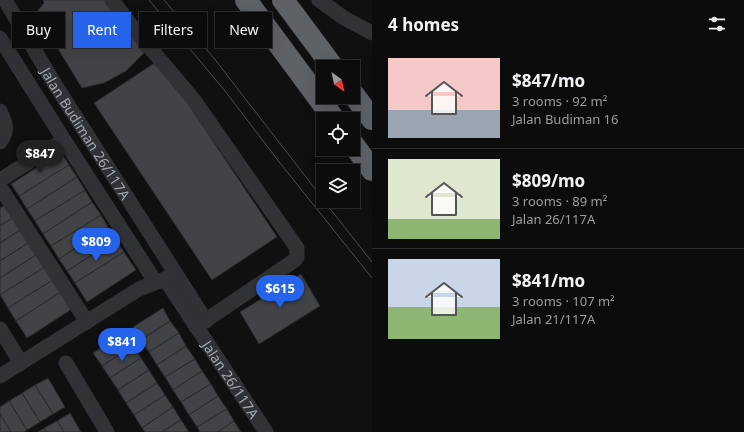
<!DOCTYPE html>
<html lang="en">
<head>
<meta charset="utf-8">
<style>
	:root { --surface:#0c0c0d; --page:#1a1a1b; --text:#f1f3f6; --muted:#9a9b9d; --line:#2c2c2e; --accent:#2563eb }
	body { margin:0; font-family:"Noto Sans",sans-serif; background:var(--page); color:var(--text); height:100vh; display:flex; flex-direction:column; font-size:15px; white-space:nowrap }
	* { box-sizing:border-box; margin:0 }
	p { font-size:13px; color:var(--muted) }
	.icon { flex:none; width:22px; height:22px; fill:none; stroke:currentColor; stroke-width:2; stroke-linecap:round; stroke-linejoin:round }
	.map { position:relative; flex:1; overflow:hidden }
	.sheet { display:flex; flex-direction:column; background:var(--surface); width:372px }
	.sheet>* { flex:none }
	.top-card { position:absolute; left:12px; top:12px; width:300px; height:36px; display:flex; gap:8px }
	.needle { width:26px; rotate:147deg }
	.fabs { position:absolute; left:316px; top:60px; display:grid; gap:8px }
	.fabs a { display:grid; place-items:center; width:44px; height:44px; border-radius:0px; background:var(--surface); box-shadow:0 4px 16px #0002,0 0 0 1px var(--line); font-size:20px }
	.price { position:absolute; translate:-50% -34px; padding:0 9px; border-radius:14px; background:var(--accent); color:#fff; font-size:13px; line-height:26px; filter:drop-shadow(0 1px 2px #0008) }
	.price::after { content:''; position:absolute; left:50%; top:24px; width:12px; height:9px; margin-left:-6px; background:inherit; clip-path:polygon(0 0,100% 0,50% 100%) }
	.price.selected { background:#222; color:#fff }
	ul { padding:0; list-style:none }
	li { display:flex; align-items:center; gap:12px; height:100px; padding:0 16px }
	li+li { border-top:1px solid var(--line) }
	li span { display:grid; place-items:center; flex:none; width:112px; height:80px; border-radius:0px; color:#555 }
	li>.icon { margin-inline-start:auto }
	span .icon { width:48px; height:48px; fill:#fffc; stroke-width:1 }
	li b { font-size:17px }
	h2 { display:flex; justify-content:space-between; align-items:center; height:48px; padding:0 16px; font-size:17px }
	.chip { padding:0 14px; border-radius:0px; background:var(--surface); box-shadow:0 4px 16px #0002,0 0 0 1px var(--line); font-size:14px; line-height:36px }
	.chip.selected { background:var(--accent); color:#fff }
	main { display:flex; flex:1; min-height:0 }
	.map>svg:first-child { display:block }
</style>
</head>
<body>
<main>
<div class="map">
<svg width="372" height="432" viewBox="0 0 372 432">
	<rect width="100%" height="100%" fill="#101011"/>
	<!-- building -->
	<g fill="#414347" stroke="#2a2a2d">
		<path d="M 43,0 L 108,0 L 144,53 L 126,71 L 104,83 L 82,88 L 36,13 L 44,3 Z"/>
		<path d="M 159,60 L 277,237 L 212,280 L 94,103 Z"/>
		<path d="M 61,152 L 69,165 L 19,196 L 11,184 Z"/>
		<path d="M 69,165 L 77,177 L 27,209 L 19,196 Z"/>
		<path d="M 77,177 L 85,190 L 35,221 L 27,209 Z"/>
		<path d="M 85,190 L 92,202 L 43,234 L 35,221 Z"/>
		<path d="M 92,202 L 101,215 L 51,246 L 43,234 Z"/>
		<path d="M 9,203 L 17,215 L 0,226 L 0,208 Z"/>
		<path d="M 17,215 L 25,227 L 0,243 L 0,226 Z"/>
		<path d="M 101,215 L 108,227 L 59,259 L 51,246 Z"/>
		<path d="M 25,227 L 33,240 L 0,261 L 0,243 Z"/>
		<path d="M 108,227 L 116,240 L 67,271 L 59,259 Z"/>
		<path d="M 33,240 L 41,252 L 0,278 L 0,261 Z"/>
		<path d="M 116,240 L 124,252 L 75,283 L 67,271 Z"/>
		<path d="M 41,252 L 48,265 L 0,295 L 0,278 Z"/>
		<path d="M 124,252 L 136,270 L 87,302 L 75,283 Z"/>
		<path d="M 48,265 L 56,278 L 8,308 L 0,295 Z"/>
		<path d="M 301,274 L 320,306 L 259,344 L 240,312 Z"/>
		<path d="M 56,278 L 64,290 L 16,321 L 8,308 Z"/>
		<path d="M 64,290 L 75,307 L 27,338 L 16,321 Z"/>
		<path d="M 163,308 L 170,321 L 141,340 L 133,327 Z"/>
		<path d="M 170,321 L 179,333 L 149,352 L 141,340 Z"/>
		<path d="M 125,333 L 133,346 L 102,366 L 93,353 Z"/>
		<path d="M 179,333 L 186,346 L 157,365 L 149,352 Z"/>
		<path d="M 133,346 L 141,358 L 110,378 L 102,366 Z"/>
		<path d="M 186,346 L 195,359 L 165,377 L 157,365 Z"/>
		<path d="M 141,358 L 149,370 L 118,390 L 110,378 Z"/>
		<path d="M 195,359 L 202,371 L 173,390 L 165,377 Z"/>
		<path d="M 149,370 L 157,383 L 126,403 L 118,390 Z"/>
		<path d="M 202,371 L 211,384 L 181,402 L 173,390 Z"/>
		<path d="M 48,378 L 65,407 L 53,414 L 35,385 Z"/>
		<path d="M 157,383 L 165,395 L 134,415 L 126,403 Z"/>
		<path d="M 211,384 L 218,396 L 189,415 L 181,402 Z"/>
		<path d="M 35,385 L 53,414 L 40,422 L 22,393 Z"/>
		<path d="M 22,393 L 40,422 L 27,430 L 9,401 Z"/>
		<path d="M 165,395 L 173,407 L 142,428 L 134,415 Z"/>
		<path d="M 218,396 L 227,409 L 197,427 L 189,415 Z"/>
		<path d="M 9,401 L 27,430 L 24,432 L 11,432 L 0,414 L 0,407 Z"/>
		<path d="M 173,407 L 181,420 L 162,432 L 145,432 L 142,428 Z"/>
		<path d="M 227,409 L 234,421 L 218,432 L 200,432 L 197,427 Z"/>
		<path d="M 70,413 L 81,432 L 64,432 L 57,421 Z"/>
		<path d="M 0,414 L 11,432 L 0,432 Z"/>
		<path d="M 181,420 L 189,432 L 162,432 Z"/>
		<path d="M 57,421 L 64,432 L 46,432 L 44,428 Z"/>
		<path d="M 234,421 L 241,432 L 218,432 Z"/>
		<path d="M 44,428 L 46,432 L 38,432 Z"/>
	</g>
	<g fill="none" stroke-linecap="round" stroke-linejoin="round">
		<!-- minor -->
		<g stroke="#313236" stroke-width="15">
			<path id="s1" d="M 5,0 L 54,83 L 206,321"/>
			<path d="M 112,0 L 130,24 L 194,100 L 297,248 L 297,257 L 295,260 L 196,327"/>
			<path d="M 319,0 L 344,18 L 372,33"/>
			<path d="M 0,38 L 64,140 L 151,275"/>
			<path d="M 0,111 C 6,124 9,130 0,142"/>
			<path d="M 0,180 L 64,140"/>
			<path d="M 0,187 L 87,322"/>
			<path id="s2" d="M 165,279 L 266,432"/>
			<path d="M 0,329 L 21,363"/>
			<path d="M 66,363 L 107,432"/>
			<path d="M 0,376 L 139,289 L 165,279 L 175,273"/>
		</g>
		<!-- highway -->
		<g stroke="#5e6166" stroke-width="22">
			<path d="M 246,0 L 334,119"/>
			<path d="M 283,0 L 333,67"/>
			<path d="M 353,94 L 372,119"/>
			<path d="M 353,144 L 372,170"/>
		</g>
		<!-- tram -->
		<g stroke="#4a4c50" stroke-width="1">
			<path d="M 149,0 L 225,91 L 280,163 L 372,278"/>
			<path d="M 164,0 L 213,57 L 323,199"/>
			<path d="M 324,201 L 372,262"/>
		</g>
	</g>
	<g text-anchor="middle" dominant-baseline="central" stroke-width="4" stroke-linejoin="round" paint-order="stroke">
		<!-- street labels -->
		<g font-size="14" fill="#a2a8b1" stroke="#0b0b0c">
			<text stroke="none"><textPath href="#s1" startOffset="156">Jalan Budiman 26/117A</textPath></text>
			<text stroke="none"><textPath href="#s2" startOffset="120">Jalan 26/117A</textPath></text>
		</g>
	</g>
</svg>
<div class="fabs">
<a><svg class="needle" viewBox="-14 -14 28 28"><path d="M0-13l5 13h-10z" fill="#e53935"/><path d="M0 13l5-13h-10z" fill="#9a9b9d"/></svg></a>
<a><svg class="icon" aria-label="locate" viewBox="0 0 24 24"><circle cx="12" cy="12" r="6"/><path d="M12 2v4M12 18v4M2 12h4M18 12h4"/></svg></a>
<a><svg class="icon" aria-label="layers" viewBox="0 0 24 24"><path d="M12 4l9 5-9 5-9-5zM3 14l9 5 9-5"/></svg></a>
</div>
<b class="price selected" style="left:40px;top:174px">$847</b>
<b class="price" style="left:96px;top:262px">$809</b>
<b class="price" style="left:280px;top:309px">$615</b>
<b class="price" style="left:122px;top:362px">$841</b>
<div class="top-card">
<a class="chip">Buy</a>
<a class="chip selected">Rent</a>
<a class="chip">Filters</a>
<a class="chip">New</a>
</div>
</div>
<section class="sheet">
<h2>4 homes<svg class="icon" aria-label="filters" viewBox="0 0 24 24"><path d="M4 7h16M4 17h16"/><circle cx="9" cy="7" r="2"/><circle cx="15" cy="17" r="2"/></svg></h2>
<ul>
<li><span style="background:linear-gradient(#f6c9c9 65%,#9aa5b1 0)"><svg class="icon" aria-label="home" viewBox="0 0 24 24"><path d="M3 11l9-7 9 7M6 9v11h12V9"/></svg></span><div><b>$847/mo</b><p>3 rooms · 92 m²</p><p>Jalan Budiman 16</p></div></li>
<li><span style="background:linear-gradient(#dfe7d0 75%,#8fb573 0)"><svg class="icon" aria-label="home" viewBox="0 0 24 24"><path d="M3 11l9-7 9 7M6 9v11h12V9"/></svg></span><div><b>$809/mo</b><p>3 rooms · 89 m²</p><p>Jalan 26/117A</p></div></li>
<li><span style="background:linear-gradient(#c9d6e8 60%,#8fb573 0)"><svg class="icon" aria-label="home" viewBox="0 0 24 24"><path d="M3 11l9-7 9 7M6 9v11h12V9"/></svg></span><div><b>$841/mo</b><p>3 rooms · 107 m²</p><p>Jalan 21/117A</p></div></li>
</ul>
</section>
</main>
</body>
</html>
